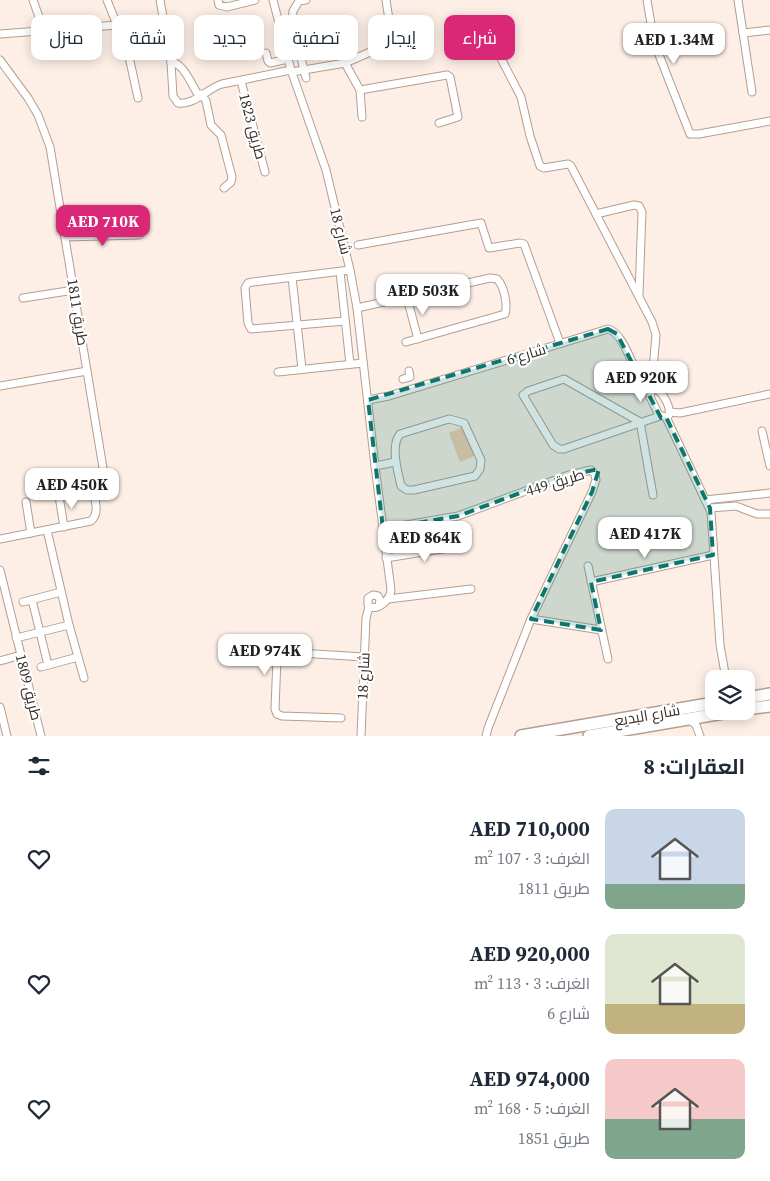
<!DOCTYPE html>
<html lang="ar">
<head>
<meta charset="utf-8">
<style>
	:root { --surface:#fff; --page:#f6f6f7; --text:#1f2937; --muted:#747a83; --accent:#db2777 }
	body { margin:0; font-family:"Source Serif 4",Cairo,serif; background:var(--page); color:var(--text); direction:rtl; height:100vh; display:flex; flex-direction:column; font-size:19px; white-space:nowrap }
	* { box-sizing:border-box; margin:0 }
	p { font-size:16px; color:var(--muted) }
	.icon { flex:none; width:28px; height:28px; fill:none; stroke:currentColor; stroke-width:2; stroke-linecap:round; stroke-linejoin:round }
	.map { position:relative; height:736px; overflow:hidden; direction:ltr }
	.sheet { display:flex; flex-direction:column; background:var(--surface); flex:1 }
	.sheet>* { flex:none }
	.guide { position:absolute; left:15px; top:15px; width:500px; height:45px; direction:rtl; display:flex; gap:10px }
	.fabs { position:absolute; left:705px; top:670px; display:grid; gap:10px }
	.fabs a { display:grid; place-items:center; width:50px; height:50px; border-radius:10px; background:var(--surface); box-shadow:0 2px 12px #0003; font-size:25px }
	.price { position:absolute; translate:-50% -42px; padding:0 11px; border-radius:10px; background:#fff; color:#222; font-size:16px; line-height:32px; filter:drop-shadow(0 1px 2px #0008) }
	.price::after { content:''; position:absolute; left:50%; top:30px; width:15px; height:11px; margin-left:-8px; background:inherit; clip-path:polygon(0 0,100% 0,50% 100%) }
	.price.active { background:var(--accent); color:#fff }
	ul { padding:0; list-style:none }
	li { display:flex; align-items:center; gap:15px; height:125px; padding:0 25px }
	li span { display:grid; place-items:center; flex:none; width:140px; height:100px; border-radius:10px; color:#555 }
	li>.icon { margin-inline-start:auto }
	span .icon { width:60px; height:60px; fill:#fffc; stroke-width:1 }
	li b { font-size:21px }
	h2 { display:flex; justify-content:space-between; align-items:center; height:60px; padding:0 25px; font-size:21px }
	.tag { padding:0 18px; border-radius:10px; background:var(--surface); box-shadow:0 2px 12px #0003; font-size:18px; line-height:45px }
	.tag.active { background:var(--accent); color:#fff }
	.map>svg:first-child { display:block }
</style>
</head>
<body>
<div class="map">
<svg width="770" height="736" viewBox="0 0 770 736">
	<rect width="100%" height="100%" fill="#fdefe6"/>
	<!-- garden -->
	<path fill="#f5ceb2" d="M 463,427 L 474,456 L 460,462 L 449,433 Z"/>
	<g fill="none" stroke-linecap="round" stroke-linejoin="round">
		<!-- street casing -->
		<g stroke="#b39f90" stroke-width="9">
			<g id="street">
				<path d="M 33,0 L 44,31"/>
				<path d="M 107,0 L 128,52 L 138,98"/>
				<path d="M 160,0 L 171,62 L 173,96 L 178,103 C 193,106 208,88 222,84 L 291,70"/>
				<path d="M 218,0 L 219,5 L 227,7 L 255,0"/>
				<path d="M 273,0 L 291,70 L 326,170 L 350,270 L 357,308 L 375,466 L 391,590 C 390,600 377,613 368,605 L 368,598 L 373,595 L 378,596 L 380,600 L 379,606"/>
				<path d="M 647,0 L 654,42 L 690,134 L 699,134 L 770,121"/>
				<path d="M 738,0 L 752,92"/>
				<path d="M 743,33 L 770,30"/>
				<path d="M 0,34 L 117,25"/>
				<path d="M 493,43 L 521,97 L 530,136 L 540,166 L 544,168 L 568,164 L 571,166 L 652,322 L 656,335 L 653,369 L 657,390"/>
				<path d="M 266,53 L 268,61 L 270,63 L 288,59"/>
				<path d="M 0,60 L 28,98 L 38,115 L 50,147 L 103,468"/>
				<path d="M 171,62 C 184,63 192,86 199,96"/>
				<path d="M 345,63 L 360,90 L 362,117"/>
				<path d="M 292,72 L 345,63 L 391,43 L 392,39 L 386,0"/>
				<path d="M 306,78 L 292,22 L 293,11 L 299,1 L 306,0"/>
				<path d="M 241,81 L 265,172"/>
				<path d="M 360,90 L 447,75 L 450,77 L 458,117 L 439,123"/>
				<path d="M 201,94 L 206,101 L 211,125 L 221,135 L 232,177 L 231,182 L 224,188"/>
				<path d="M 596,214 L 634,205 L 639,206 L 642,212 L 639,294"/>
				<path d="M 65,237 L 139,235"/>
				<path d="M 358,245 L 481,223 L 489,248 L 520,243 L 524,244 L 560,343"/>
				<path d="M 340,272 L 350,364"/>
				<path d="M 292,277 L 302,369"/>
				<path d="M 23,298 L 74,290"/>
				<path d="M 407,298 L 418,339"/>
				<path d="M 357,308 L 490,278 L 497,279 C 504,286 508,304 505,314 L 406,342"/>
				<path d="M 345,321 L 251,329 L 248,323 L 245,288 L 248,283 L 253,282 L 350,270"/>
				<path d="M 278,372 L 363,363"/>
				<path d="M 403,379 L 410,377 L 409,371"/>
				<path d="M 0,386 L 87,371"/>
				<path d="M 655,389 C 663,392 671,407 669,415 L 666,417 L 659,415 L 650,397 L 651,391 Z"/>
				<path d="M 368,400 L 389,396 L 608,329 C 627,334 634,379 650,393"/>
				<path d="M 670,412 L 680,413 L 770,394"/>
				<path d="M 666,417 L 711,512 L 720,645 L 726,679"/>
				<path d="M 449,419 L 464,423 L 481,460 L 480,469 L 475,476 L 414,490 L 407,490 L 401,486 C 398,472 390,446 400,434 Z"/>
				<path d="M 762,431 L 770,466"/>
				<path d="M 375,466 L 395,462"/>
				<path d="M 653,495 L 640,422 L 564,379 L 528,391 L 523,395 L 553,445 L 559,449 L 564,449 L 660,416"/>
				<path d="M 59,496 L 64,527"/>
				<path d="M 705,500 L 770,493"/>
				<path d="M 26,502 L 31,533"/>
				<path d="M 710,508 L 736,506 L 757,514 L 770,514"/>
				<path d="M 383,529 L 458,516 L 569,475 L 591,470 L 595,474 L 596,480 L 592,492 L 531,619 L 488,728 L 486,736"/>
				<path d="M 47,530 L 69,625 L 84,678"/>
				<path d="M 0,539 L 91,521 C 100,513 95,501 93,490"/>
				<path d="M 386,558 L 454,547"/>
				<path d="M 588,566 L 608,659"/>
				<path d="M 0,570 L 41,736"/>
				<path d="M 591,582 L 713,555"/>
				<path d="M 388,599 L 471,589"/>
				<path d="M 32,600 L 48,665"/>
				<path d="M 23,602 L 61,592"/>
				<path d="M 531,619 L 601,630"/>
				<path d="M 16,638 L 69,625"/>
				<path d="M 0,661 L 21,655"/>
				<path d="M 41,667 L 78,657"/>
				<path d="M 0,707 L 7,736"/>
				<path d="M 341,718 L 282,716 L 277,714 L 275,709 L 277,658 L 283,652 L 364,657"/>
				<path d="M 688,719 L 696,725 L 700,736"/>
				<path d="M 361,736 L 366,618 L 369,607"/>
			</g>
		</g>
		<!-- primary casing -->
		<g stroke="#b39f90" stroke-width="14">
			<g id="primary">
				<path d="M 746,698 L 770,694"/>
				<path d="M 746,709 L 770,706"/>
				<path d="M 521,736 L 714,703"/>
				<path d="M 589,736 L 735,711"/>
			</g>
		</g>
		<!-- street -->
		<use href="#street" stroke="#fff" stroke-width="7"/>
		<!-- primary -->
		<use href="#primary" stroke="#fff" stroke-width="11"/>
	</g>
	<!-- marked area -->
	<path fill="#0f766e" fill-opacity="0.2" stroke="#0f766e" stroke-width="4" stroke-dasharray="10 6" stroke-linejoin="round" d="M 608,329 L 617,334 L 661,418 L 666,417 L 710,508 L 713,555 L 591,582 L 601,630 L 531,619 L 592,492 L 599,469 L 569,475 L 458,516 L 383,529 L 368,400 Z"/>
	<g text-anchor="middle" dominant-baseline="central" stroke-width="4.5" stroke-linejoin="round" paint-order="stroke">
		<!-- street labels -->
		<g font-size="15" fill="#382f29" stroke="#fff">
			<text transform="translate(253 126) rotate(75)">طريق 1823</text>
			<text transform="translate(341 231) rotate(76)">شارع 18</text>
			<text transform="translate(78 312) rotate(81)">طريق 1811</text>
			<text transform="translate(526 354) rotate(-17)">شارع 6</text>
			<text transform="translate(555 482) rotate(-17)">طريق 449</text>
			<text transform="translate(363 676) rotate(-87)">شارع 18</text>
			<text transform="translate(29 687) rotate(76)">طريق 1809</text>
			<text transform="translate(647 715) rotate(-10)">شارع البديع</text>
		</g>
	</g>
</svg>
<div class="fabs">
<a><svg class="icon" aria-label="layers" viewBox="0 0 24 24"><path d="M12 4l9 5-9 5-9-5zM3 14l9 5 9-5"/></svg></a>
</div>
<b class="price" style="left:674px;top:65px">AED 1.34M</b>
<b class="price active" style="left:103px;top:247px">AED 710K</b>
<b class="price" style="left:423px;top:316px">AED 503K</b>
<b class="price" style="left:641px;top:403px">AED 920K</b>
<b class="price" style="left:72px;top:510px">AED 450K</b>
<b class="price" style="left:645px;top:559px">AED 417K</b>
<b class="price" style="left:425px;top:563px">AED 864K</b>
<b class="price" style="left:265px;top:676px">AED 974K</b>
<div class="guide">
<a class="tag active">شراء</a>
<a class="tag">إيجار</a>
<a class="tag">تصفية</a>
<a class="tag">جديد</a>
<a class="tag">شقة</a>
<a class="tag">منزل</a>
</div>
</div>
<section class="sheet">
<h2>العقارات: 8<svg class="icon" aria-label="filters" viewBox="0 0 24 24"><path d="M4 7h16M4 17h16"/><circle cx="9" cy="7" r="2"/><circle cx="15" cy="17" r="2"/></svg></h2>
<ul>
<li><span style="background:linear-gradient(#c9d6e8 75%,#7fa58c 0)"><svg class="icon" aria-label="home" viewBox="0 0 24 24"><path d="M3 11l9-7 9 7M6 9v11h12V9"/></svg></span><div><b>AED 710,000</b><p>الغرف: 3 · 107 m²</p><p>طريق 1811</p></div><svg class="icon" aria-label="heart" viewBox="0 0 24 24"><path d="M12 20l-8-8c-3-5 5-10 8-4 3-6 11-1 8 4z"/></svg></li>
<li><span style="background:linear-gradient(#dfe7d0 70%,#c2b280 0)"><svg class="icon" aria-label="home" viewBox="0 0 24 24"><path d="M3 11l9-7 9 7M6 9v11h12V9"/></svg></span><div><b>AED 920,000</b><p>الغرف: 3 · 113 m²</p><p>شارع 6</p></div><svg class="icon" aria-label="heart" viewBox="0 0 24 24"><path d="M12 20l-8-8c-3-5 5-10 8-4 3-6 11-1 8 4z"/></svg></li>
<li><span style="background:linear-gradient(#f6c9c9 60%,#7fa58c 0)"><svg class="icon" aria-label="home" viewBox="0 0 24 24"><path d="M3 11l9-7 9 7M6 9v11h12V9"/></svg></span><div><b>AED 974,000</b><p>الغرف: 5 · 168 m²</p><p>طريق 1851</p></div><svg class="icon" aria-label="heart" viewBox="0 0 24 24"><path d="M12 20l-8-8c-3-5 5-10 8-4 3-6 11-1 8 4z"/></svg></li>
</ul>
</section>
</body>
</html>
